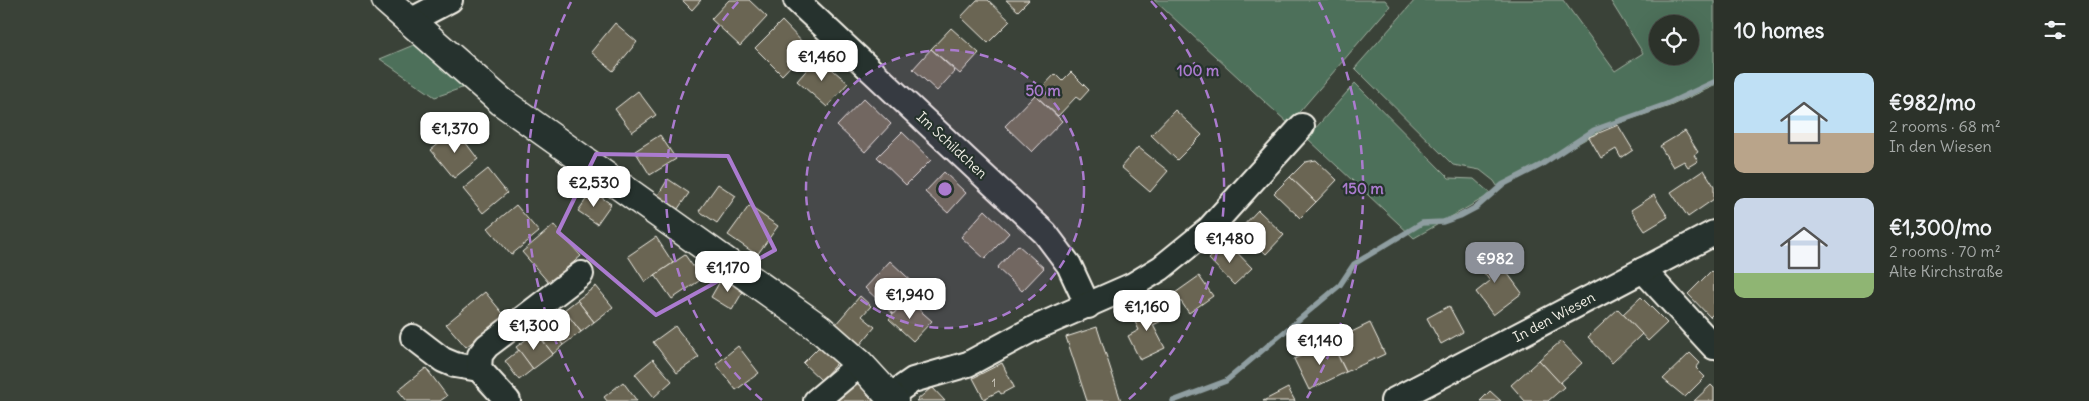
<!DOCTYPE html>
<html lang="en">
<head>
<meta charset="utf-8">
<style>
	:root { --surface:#2c322a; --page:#343a32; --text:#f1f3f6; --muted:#a6aaa8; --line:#484d47; --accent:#8c9099 }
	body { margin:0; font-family:Delius,sans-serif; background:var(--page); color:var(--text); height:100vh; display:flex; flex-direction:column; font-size:19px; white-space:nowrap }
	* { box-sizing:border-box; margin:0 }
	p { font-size:16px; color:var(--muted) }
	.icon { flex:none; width:28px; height:28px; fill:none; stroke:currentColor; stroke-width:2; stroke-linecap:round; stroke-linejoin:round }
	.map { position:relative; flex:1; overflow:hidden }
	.details { display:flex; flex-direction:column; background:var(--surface); width:375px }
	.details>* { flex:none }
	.controls { position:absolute; left:1649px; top:15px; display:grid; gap:10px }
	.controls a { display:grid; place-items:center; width:50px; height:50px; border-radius:50%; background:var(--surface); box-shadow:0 5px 20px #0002,0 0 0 1px var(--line); font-size:25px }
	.price { position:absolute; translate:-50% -42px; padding:0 11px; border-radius:10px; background:#fff; color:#222; font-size:16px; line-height:32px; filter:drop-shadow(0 1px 2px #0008) }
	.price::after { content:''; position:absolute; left:50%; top:30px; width:15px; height:11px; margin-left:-8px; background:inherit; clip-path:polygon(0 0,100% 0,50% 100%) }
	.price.active { background:var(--accent); color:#fff }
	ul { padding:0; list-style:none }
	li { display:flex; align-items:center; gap:15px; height:125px; padding:0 20px }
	li span { display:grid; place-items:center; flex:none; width:140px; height:100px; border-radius:10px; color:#555 }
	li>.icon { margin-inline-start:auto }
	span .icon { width:60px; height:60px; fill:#fffc; stroke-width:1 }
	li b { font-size:21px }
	h2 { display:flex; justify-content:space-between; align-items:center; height:60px; padding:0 20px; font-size:21px }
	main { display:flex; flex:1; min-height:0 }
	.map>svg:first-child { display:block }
</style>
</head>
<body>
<main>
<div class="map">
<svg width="1714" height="401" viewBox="0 0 1714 401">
	<rect width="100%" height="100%" fill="#3a4238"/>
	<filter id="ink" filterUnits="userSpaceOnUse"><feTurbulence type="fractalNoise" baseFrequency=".02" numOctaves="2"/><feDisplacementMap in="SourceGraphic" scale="10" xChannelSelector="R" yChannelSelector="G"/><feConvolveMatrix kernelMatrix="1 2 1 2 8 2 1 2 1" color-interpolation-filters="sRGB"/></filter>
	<g filter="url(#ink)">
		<!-- green -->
		<g fill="#4e705a" stroke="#a1b0a1" fill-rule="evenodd">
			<path d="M 1154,0 L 1385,0 L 1390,6 L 1289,124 Z"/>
			<path d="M 1415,0 L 1563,0 L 1615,71 L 1643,53 L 1610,0 L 1714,0 L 1714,86 L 1670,106 L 1605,128 L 1499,189 L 1494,181 L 1480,170 L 1453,165 L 1355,68 ZM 1658,24 L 1690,24 L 1690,56 L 1658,56 Z"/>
			<path d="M 416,44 L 465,87 L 435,97 L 380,59 Z"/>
			<path d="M 1355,83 L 1449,178 L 1474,179 L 1491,194 L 1414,238 L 1307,138 Z"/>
		</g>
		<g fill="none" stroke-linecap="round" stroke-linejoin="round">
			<!-- stream -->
			<path stroke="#8f9ea1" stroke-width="5.5" d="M 1173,401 L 1226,381 L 1340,285 L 1354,264 L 1422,223 L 1443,222 L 1460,216 L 1477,207 L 1502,185 L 1541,165 L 1594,130 L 1667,104 L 1714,82"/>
		</g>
		<!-- building -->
		<g fill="#6a6553" stroke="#f4f1e8">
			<path d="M 682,0 L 701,0 L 692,10 Z"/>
			<path d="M 729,0 L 749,0 L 767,17 L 740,46 L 711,19 Z"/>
			<path d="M 977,0 L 988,0 L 1010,21 L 988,43 L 961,17 Z"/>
			<path d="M 1006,0 L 1029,0 L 1018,11 Z"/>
			<path d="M 782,21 L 808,48 L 782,75 L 755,48 Z"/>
			<path d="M 615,23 L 637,42 L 613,71 L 591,52 Z"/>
			<path d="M 951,28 L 979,53 L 960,74 L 931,49 Z"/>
			<path d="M 931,49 L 955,71 L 937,91 L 913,69 Z"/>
			<path d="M 818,57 L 848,83 L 827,107 L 797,81 Z"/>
			<path d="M 1071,72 L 1089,90 L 1080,100 L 1076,97 L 1058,116 L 1035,95 L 1055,74 L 1062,81 Z"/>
			<path d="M 638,91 L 656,115 L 632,132 L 615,109 Z"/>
			<path d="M 1035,95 L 1062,121 L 1032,152 L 1005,126 Z"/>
			<path d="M 864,98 L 891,124 L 865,152 L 837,126 Z"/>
			<path d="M 1175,110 L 1202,135 L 1177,160 L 1151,135 Z"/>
			<path d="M 1618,125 L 1633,150 L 1621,158 L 1616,149 L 1601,158 L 1589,137 Z"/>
			<path d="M 456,130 L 478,159 L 454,178 L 431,150 Z"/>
			<path d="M 1685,131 L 1698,152 L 1694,155 L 1698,161 L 1688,167 L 1684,161 L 1673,167 L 1660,146 Z"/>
			<path d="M 902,132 L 931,160 L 906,185 L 877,157 Z"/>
			<path d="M 660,135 L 676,159 L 650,175 L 635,151 Z"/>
			<path d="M 1138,147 L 1168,171 L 1150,192 L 1121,167 Z"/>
			<path d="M 1316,160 L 1337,180 L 1316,202 L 1290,177 L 1305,162 Z"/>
			<path d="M 488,169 L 507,193 L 483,213 L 463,189 Z"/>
			<path d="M 1704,170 L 1714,186 L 1714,199 L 1688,217 L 1671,192 Z"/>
			<path d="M 944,172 L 966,193 L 948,213 L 925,192 Z"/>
			<path d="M 1290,177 L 1316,202 L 1300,218 L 1274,193 Z"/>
			<path d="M 668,179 L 689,193 L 675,213 L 655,200 Z"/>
			<path d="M 718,184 L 736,196 L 717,223 L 699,211 Z"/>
			<path d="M 592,191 L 611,204 L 597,224 L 578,211 Z"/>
			<path d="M 1654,195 L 1668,217 L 1645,231 L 1631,210 Z"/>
			<path d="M 516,205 L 539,232 L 511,255 L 488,228 Z"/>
			<path d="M 749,206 L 778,226 L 757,255 L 728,235 Z"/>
			<path d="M 985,210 L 1009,233 L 985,259 L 961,237 Z"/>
			<path d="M 1258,210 L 1284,235 L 1266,254 L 1240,229 Z"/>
			<path d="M 554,225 L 581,256 L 549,283 L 522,252 Z"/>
			<path d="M 656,237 L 673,263 L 645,282 L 628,256 Z"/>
			<path d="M 1227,242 L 1252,268 L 1234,285 L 1209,259 Z"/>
			<path d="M 1018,245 L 1044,268 L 1022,291 L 997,268 Z"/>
			<path d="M 1484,248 L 1502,272 L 1505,270 L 1522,293 L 1493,315 L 1476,292 L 1490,281 L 1472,257 Z"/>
			<path d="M 685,255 L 702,279 L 672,299 L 655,275 Z"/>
			<path d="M 890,261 L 918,287 L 893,314 L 865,288 Z"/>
			<path d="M 1711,271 L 1714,274 L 1714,313 L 1710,317 L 1688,294 Z"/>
			<path d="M 723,276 L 745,288 L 732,310 L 711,297 Z"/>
			<path d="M 1199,276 L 1213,296 L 1189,313 L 1175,293 Z"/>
			<path d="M 596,286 L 613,307 L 594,322 L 577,300 Z"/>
			<path d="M 485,292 L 505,316 L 466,347 L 446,324 Z"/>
			<path d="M 860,296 L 871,306 L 862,316 L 875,327 L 859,346 L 835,325 Z"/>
			<path d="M 1641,297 L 1667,323 L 1648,341 L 1623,314 Z"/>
			<path d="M 907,299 L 932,321 L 913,341 L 889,319 Z"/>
			<path d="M 577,300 L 594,322 L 581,332 L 564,310 Z"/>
			<path d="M 1158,303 L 1166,319 L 1153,325 L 1165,348 L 1140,360 L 1128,336 L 1139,330 L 1132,316 Z"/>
			<path d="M 1449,306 L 1463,332 L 1441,344 L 1427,318 Z"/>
			<path d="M 1618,309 L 1642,334 L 1612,363 L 1588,337 Z"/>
			<path d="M 564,310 L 581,332 L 563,345 L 547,323 Z"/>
			<path d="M 1370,323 L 1385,354 L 1346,372 L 1331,342 Z"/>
			<path d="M 549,326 L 563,345 L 553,354 L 538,335 Z"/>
			<path d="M 675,326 L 699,357 L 677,373 L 653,342 Z"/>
			<path d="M 1097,327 L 1121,401 L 1087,401 L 1066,337 Z"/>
			<path d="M 536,332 L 553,354 L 533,369 L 516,347 Z"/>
			<path d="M 1561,341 L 1582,363 L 1560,383 L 1539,360 Z"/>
			<path d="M 1331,342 L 1346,372 L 1309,390 L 1294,359 Z"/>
			<path d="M 821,345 L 838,362 L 821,380 L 803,363 Z"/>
			<path d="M 738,346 L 759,373 L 736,390 L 716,364 Z"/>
			<path d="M 519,350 L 533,369 L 519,380 L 505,361 Z"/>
			<path d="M 1690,353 L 1700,363 L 1696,368 L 1705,377 L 1685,397 L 1663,379 Z"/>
			<path d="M 653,359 L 672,381 L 654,397 L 635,374 Z"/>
			<path d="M 1539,360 L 1564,387 L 1548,401 L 1525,401 L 1511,385 Z"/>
			<path d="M 1002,363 L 1014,387 L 1001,394 L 999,391 L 984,399 L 973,378 Z"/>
			<path d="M 426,368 L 447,396 L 440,401 L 407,401 L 398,390 Z"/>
			<path d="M 856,381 L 877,401 L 834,401 L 848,390 Z"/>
			<path d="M 623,382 L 637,401 L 607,401 L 604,397 Z"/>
			<path d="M 1711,385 L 1714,388 L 1714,401 L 1694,401 Z"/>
			<path d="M 932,387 L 945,401 L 916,401 Z"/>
			<path d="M 1288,388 L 1295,401 L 1263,401 Z"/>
			<path d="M 1490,391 L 1501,401 L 1480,401 Z"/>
		</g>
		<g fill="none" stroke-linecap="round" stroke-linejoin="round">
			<!-- minor casing -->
			<g stroke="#f4f1e8" stroke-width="28">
				<g id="minor">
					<path d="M 796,0 L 1045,233 L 1069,265 L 1088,306"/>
					<path d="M 410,21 L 450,0"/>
					<path d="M 1643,270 L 1714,347"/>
					<path d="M 413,337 L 443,360 L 455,365 L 479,369"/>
					<path d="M 890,396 L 913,380 L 968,364 L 1035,328 L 1133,285 L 1161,268 L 1209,229 L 1302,126"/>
					<path d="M 508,401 L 479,369 L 480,355 L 487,346 L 581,274"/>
					<path d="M 816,401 L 860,364"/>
					<path d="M 1393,401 L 1714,233"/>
				</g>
			</g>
			<!-- major casing -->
			<g stroke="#f4f1e8" stroke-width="31">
				<path id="major" d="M 386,0 L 502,102 L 819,328 L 860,364 L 894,401"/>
			</g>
			<!-- minor -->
			<use href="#minor" stroke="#26332d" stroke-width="24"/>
			<!-- major -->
			<use href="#major" stroke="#26332d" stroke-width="28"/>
		</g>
	</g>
	<!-- marked area -->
	<path fill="none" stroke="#ab7bcf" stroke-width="4" stroke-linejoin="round" d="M 596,154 L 728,156 L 775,250 L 656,315 L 558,232 Z"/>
	<!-- distance rings -->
	<circle cx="945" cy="189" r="139" fill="#ab7bcf" fill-opacity=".12"/>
	<g fill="none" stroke="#ab7bcf" stroke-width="2.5" stroke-dasharray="9 6">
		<circle cx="945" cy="189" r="139"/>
		<path d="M762 400A279 279 0 0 1 739 1M1151 1A279 279 0 0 1 1128 400"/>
		<path d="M583 398A418 418 0 0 1 571 2M1319 2A418 418 0 0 1 1307 398"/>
	</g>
	<g text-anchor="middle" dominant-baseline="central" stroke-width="4.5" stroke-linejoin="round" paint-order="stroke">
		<!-- number labels -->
		<g font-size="11" fill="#d2cec3">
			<text x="994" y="383">1</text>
		</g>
		<!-- street labels -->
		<g font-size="14" fill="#f4f1e8" stroke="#26332d">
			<text transform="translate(952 145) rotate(43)">Im Schildchen</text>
			<text transform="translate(1554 317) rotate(-28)">In den Wiesen</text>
		</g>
	</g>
	<circle cx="945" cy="189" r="8" fill="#ab7bcf" stroke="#26332d" stroke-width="2.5"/>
	<g font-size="15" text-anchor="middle" font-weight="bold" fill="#ab7bcf" stroke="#26332d" stroke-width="4.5" stroke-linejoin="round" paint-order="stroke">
		<text x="1198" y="76">100 m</text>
		<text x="1043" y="96">50 m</text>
		<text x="1363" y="194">150 m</text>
	</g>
</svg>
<div class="controls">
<a><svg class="icon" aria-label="locate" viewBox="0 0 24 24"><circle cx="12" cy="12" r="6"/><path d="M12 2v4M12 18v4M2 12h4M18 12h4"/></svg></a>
</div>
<b class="price" style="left:822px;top:82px">€1,460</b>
<b class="price" style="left:455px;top:154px">€1,370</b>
<b class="price" style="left:594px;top:208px">€2,530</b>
<b class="price" style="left:1230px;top:264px">€1,480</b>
<b class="price active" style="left:1495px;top:284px">€982</b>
<b class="price" style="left:728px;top:293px">€1,170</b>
<b class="price" style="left:910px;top:320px">€1,940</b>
<b class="price" style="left:1147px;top:332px">€1,160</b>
<b class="price" style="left:534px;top:351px">€1,300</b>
<b class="price" style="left:1320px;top:366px">€1,140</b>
</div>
<section class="details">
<h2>10 homes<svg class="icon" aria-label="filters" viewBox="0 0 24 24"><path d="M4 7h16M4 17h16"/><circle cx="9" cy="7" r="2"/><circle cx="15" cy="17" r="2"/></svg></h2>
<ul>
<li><span style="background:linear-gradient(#bfe0f5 60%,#b9a48a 0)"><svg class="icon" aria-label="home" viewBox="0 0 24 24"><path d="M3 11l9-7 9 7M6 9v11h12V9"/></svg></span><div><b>€982/mo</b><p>2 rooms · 68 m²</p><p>In den Wiesen</p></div></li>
<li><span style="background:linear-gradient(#c9d6e8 75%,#8fb573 0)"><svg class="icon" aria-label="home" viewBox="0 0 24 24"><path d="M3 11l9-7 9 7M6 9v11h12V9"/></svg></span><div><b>€1,300/mo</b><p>2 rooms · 70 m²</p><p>Alte Kirchstraße</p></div></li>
</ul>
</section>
</main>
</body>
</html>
